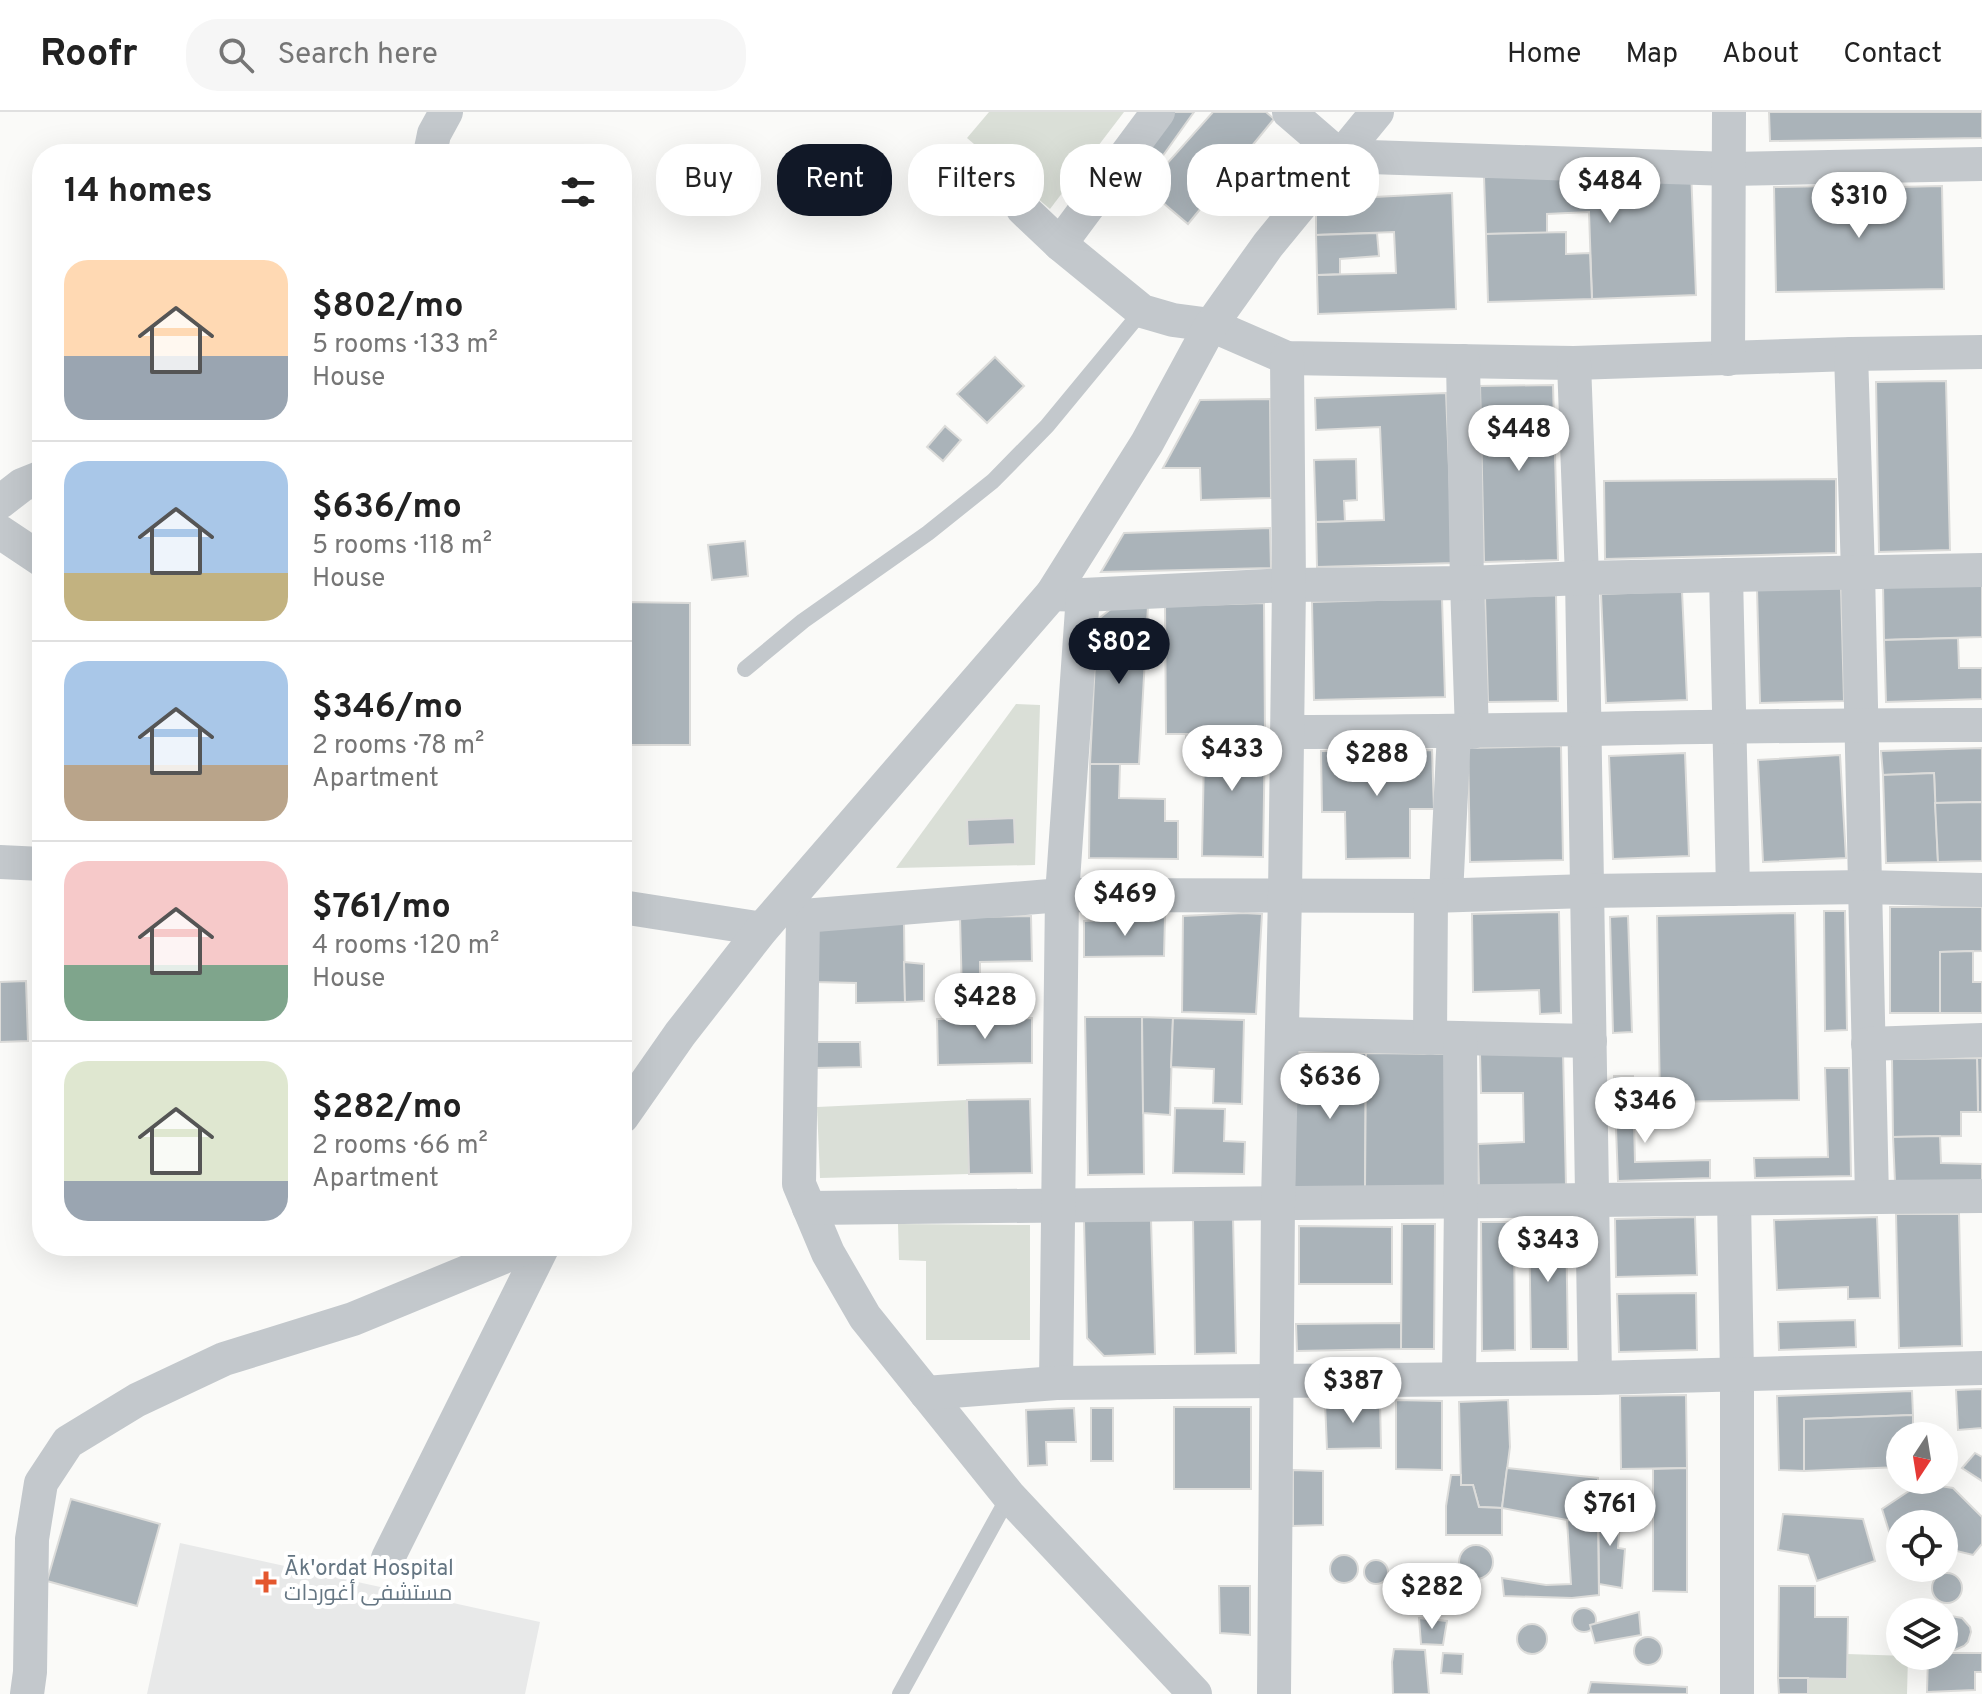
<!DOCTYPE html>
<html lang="en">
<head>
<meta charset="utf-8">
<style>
	:root { --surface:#fff; --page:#f6f6f6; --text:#222; --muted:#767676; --line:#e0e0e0; --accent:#111827 }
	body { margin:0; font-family:Overpass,Cairo,sans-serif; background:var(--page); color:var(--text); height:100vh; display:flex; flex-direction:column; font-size:30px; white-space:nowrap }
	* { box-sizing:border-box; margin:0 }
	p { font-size:26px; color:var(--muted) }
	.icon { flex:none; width:44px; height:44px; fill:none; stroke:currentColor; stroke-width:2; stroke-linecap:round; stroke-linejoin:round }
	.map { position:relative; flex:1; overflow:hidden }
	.drawer { position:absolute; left:32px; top:32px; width:600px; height:1112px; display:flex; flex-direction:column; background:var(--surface); border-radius:32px; box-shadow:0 8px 32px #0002 }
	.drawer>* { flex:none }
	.hud { position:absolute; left:656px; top:32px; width:760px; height:72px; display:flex; gap:16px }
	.needle { width:52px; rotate:192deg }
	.buttons { position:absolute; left:1886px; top:1310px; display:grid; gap:16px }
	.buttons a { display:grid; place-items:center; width:72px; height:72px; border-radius:50%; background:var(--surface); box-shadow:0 8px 32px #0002; font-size:40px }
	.price { position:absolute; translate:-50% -68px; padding:0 18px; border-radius:28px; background:#fff; color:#222; font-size:26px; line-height:52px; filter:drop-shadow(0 2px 4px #0008) }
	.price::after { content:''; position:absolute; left:50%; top:48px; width:24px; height:18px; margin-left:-12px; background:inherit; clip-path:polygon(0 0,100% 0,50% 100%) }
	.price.on { background:var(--accent); color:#fff }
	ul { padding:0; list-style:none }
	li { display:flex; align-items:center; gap:24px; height:200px; padding:0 32px }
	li+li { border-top:2px solid var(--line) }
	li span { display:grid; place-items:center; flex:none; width:224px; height:160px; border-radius:24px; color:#555 }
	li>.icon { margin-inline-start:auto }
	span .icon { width:96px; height:96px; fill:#fffc; stroke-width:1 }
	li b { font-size:34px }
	h2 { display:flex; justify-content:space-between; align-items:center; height:96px; padding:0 32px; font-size:34px }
	.chip { padding:0 28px; border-radius:32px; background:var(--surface); box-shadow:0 8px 32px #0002; font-size:28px; line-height:72px }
	.chip.on { background:var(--accent); color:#fff }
	header { display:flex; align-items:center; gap:48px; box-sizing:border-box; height:112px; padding:0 40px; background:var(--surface); border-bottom:2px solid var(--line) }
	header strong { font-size:38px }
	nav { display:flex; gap:44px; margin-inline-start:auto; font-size:28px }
	.search { width:560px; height:72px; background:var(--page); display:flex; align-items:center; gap:20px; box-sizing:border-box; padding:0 28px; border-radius:32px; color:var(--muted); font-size:30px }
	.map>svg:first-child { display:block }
</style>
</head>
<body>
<header>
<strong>Roofr</strong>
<div class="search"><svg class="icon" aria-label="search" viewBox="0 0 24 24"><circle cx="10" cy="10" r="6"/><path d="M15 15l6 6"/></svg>Search here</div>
<nav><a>Home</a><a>Map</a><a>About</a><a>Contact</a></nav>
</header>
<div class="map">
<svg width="1982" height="1582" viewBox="0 0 1982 1582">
	<rect width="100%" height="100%" fill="#fafaf8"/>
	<!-- built -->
	<path fill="#e8e9e9" d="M 180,1431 L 540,1510 L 525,1582 L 147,1582 Z"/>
	<!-- green -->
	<g fill="#dadfd7">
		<path d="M 989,0 L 1124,0 L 1050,97 L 967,26 Z"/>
		<path d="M 1016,592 L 1040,593 L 1035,753 L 896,756 Z"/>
		<path d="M 967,988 L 969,1062 L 820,1066 L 817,995 Z"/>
		<path d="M 898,1112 L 1030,1113 L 1030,1228 L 926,1228 L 926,1149 L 899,1148 Z"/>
		<path d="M 1847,1542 L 1908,1544 L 1907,1582 L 1808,1582 L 1808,1566 L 1847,1567 Z"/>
	</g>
	<!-- building -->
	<g fill="#aab3b9" stroke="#dcdcda" stroke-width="2">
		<path d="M 1174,0 L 1194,0 L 1152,59 L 1157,63 L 1213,0 L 1266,0 L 1274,7 L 1188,112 L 1128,61 Z"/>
		<path d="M 1769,0 L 1982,0 L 1982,26 L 1770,29 Z"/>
		<path d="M 1691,58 L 1696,183 L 1592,187 L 1589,100 L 1547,102 L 1547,121 L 1486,122 L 1484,65 Z"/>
		<path d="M 1832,74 L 1833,96 L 1855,95 L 1855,76 L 1942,74 L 1944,177 L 1776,180 L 1774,75 Z"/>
		<path d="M 1452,81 L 1456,197 L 1318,202 L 1317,163 L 1396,161 L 1394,120 L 1316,123 L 1316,88 Z"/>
		<path d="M 1566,120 L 1566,142 L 1590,141 L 1592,187 L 1488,190 L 1486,122 Z"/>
		<path d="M 1377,121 L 1379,144 L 1340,147 L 1340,162 L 1317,163 L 1316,123 Z"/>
		<path d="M 995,245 L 1024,274 L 987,311 L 957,282 Z"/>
		<path d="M 1946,269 L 1950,438 L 1879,440 L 1876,270 Z"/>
		<path d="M 1553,273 L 1558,448 L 1484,450 L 1480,274 Z"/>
		<path d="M 1446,281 L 1453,451 L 1317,455 L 1316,410 L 1384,408 L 1380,315 L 1316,318 L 1315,286 Z"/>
		<path d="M 1270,287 L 1271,386 L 1201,388 L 1200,356 L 1163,356 L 1200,288 Z"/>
		<path d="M 945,314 L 961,328 L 943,349 L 927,335 Z"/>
		<path d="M 1356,347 L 1357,388 L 1344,389 L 1345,409 L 1316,410 L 1314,348 Z"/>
		<path d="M 1836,367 L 1836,441 L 1605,447 L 1604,369 Z"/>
		<path d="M 1270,416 L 1271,456 L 1101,460 L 1124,421 Z"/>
		<path d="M 745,429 L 748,464 L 712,468 L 708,433 Z"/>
		<path d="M 1982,471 L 1982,525 L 1884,528 L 1883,473 Z"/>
		<path d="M 1841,475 L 1844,589 L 1760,591 L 1757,477 Z"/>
		<path d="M 1682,479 L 1687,588 L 1606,591 L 1601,482 Z"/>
		<path d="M 1556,483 L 1558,589 L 1488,590 L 1485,485 Z"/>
		<path d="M 1442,486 L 1445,585 L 1314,588 L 1312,490 Z"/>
		<path d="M 622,490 L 690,491 L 690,633 L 622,633 Z"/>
		<path d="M 1264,491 L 1265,622 L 1166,622 L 1165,494 Z"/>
		<path d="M 1148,494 L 1139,652 L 1090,652 L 1097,508 L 1112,496 Z"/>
		<path d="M 1958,526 L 1959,556 L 1982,556 L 1982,587 L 1886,590 L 1884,528 Z"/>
		<path d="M 1186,622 L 1265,622 L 1263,745 L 1202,744 L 1204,644 L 1186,645 Z"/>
		<path d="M 1561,634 L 1563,748 L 1470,750 L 1468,636 Z"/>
		<path d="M 1982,636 L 1982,690 L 1935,691 L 1934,661 L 1883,663 L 1881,639 Z"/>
		<path d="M 1432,638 L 1434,697 L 1410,697 L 1410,746 L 1346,747 L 1345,700 L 1322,700 L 1321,639 Z"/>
		<path d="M 1685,641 L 1689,744 L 1613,747 L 1609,644 Z"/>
		<path d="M 1840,643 L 1846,746 L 1763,750 L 1758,648 Z"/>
		<path d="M 1090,652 L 1120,652 L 1119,686 L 1165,687 L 1165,709 L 1178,709 L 1178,747 L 1089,746 Z"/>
		<path d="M 1934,661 L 1938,750 L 1886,751 L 1883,663 Z"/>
		<path d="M 1982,690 L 1982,749 L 1938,750 L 1935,691 Z"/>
		<path d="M 1014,706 L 1015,732 L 968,734 L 967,708 Z"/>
		<path d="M 1890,795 L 1982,795 L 1982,839 L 1940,840 L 1940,901 L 1890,901 Z"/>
		<path d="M 1824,799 L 1845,799 L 1847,918 L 1825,919 Z"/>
		<path d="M 1559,800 L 1561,901 L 1540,902 L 1539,878 L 1473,880 L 1472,802 Z"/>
		<path d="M 1243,801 L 1262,802 L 1256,902 L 1182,900 L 1183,804 Z"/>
		<path d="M 1795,801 L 1799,988 L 1660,990 L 1657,804 Z"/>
		<path d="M 1031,804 L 1032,849 L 980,850 L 980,883 L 962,884 L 960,805 Z"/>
		<path d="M 1628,804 L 1632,920 L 1613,921 L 1610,805 Z"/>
		<path d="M 1165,805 L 1164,844 L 1084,845 L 1084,809 Z"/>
		<path d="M 904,809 L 905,890 L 856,891 L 856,871 L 814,870 L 813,810 Z"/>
		<path d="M 1973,839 L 1973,870 L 1982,870 L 1982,901 L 1940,901 L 1940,840 Z"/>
		<path d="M 904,850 L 924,852 L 924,889 L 905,890 Z"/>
		<path d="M 26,869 L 28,929 L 0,930 L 0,870 Z"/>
		<path d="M 1085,905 L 1142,905 L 1144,1062 L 1088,1063 Z"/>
		<path d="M 1142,905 L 1173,906 L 1170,1003 L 1143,1001 Z"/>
		<path d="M 1032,906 L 1032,951 L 938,953 L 937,907 Z"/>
		<path d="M 1173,906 L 1244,908 L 1242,992 L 1213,991 L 1214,957 L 1171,955 Z"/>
		<path d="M 814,930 L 860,930 L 861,955 L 815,956 Z"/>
		<path d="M 1563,940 L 1566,1074 L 1479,1075 L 1478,1032 L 1524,1030 L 1523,981 L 1481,981 L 1480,942 Z"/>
		<path d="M 1296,941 L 1366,941 L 1365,1076 L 1294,1077 Z"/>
		<path d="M 1366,941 L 1446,942 L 1446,1075 L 1365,1076 Z"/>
		<path d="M 1977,946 L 1982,946 L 1982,1000 L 1978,1000 Z"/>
		<path d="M 1977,946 L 1978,1000 L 1961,1000 L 1961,1024 L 1893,1025 L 1892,947 Z"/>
		<path d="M 1825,956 L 1849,956 L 1851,1064 L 1755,1066 L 1754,1046 L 1828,1045 Z"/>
		<path d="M 1614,964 L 1633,964 L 1635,1050 L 1710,1048 L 1710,1066 L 1618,1069 Z"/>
		<path d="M 1030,987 L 1032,1061 L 969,1062 L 967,988 Z"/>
		<path d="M 1175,996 L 1225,997 L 1224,1029 L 1245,1030 L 1244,1062 L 1173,1061 Z"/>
		<path d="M 1940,1024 L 1941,1051 L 1982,1052 L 1982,1069 L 1895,1070 L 1893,1025 Z"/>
		<path d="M 1896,1102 L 1959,1102 L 1962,1234 L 1899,1236 Z"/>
		<path d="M 1695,1105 L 1697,1163 L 1616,1165 L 1615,1107 Z"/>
		<path d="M 1877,1105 L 1880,1186 L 1848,1187 L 1848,1175 L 1777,1178 L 1774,1108 Z"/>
		<path d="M 1233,1106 L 1236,1241 L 1195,1242 L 1193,1107 Z"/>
		<path d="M 1529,1106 L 1566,1106 L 1568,1237 L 1531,1237 Z"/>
		<path d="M 1151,1108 L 1155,1242 L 1104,1244 L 1087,1226 L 1084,1109 Z"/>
		<path d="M 1481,1110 L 1514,1110 L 1515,1238 L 1482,1239 Z"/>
		<path d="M 1402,1112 L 1435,1112 L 1434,1237 L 1401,1237 Z"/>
		<path d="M 1299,1114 L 1392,1115 L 1392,1172 L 1299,1172 Z"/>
		<path d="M 1696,1181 L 1697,1238 L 1619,1240 L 1617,1182 Z"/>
		<path d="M 1855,1208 L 1856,1235 L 1779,1238 L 1778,1210 Z"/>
		<path d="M 1401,1211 L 1401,1237 L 1297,1239 L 1296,1212 Z"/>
		<path d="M 1982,1277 L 1982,1316 L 1958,1318 L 1956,1278 Z"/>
		<path d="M 1912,1279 L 1913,1303 L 1804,1307 L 1804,1359 L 1779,1358 L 1777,1284 Z"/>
		<path d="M 1686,1283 L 1687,1356 L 1621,1357 L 1620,1284 Z"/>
		<path d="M 1396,1288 L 1442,1289 L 1442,1358 L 1396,1357 Z"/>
		<path d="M 1508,1288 L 1510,1335 L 1502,1396 L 1479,1395 L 1473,1373 L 1461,1373 L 1459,1290 Z"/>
		<path d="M 1380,1289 L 1381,1336 L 1327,1337 L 1325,1290 Z"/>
		<rect x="1174" y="1295" width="77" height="82"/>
		<path d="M 1074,1296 L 1076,1330 L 1046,1330 L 1047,1353 L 1028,1354 L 1026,1298 Z"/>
		<rect x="1091" y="1296" width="22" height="53"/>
		<path d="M 1913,1303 L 1913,1324 L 1900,1324 L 1900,1355 L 1804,1359 L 1804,1307 Z"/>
		<path d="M 1944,1331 L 1952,1331 L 1955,1351 L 1944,1352 Z"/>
		<path d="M 1975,1341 L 1982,1345 L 1982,1369 L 1962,1356 Z"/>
		<path d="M 1507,1356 L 1598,1366 L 1598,1410 L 1567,1408 L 1502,1396 Z"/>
		<path d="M 1687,1356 L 1687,1480 L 1653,1479 L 1653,1357 Z"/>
		<path d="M 1293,1358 L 1323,1359 L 1323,1413 L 1293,1414 Z"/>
		<path d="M 1451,1363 L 1461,1363 L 1461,1373 L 1473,1373 L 1479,1395 L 1502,1396 L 1502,1423 L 1446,1423 L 1446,1394 Z"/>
		<path d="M 1921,1371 L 1953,1376 L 1982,1405 L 1982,1432 L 1973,1443 L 1944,1436 L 1944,1412 L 1900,1412 L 1900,1441 L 1896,1442 L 1882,1397 Z"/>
		<path d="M 71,1387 L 160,1412 L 137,1494 L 47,1469 Z"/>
		<path d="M 1598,1394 L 1621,1396 L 1618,1436 L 1625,1437 L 1622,1476 L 1599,1472 Z"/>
		<path d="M 1783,1402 L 1863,1407 L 1875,1449 L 1817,1469 L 1808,1443 L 1778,1438 Z"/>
		<path d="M 1567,1408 L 1598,1410 L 1599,1483 L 1572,1486 L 1504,1484 L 1502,1466 L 1546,1473 L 1571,1472 Z"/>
		<circle cx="1476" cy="1450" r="17"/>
		<circle cx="1344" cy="1457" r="14"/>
		<circle cx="1376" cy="1460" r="12"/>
		<circle cx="1947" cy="1476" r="15"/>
		<path d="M 1219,1474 L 1250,1474 L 1250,1523 L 1220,1521 Z"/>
		<path d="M 1779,1474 L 1815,1474 L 1815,1505 L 1848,1505 L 1847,1567 L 1778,1566 Z"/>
		<circle cx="1584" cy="1508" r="12"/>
		<path d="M 1639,1500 L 1641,1523 L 1595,1531 L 1590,1513 Z"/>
		<path d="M 1951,1504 L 1962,1506 L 1970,1515 L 1971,1520 L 1968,1530 L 1964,1534 L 1955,1538 L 1944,1535 L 1944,1507 Z"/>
		<path d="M 1419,1506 L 1447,1509 L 1443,1533 L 1421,1532 Z"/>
		<circle cx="1532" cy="1527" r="15"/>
		<circle cx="1648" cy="1539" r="14"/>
		<path d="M 1394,1537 L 1425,1538 L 1429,1582 L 1393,1582 L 1392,1550 Z"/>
		<path d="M 1443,1541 L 1463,1542 L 1462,1562 L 1441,1561 Z"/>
		<path d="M 1944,1541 L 1982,1541 L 1982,1560 L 1975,1560 L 1975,1578 L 1927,1580 L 1928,1544 L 1944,1544 Z"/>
		<path d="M 1778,1566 L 1808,1566 L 1808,1582 L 1779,1582 Z"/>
		<path d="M 1591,1570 L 1687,1575 L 1687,1582 L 1588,1582 Z"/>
	</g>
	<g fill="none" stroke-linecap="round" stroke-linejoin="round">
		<!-- service -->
		<g stroke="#c3c8cc" stroke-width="16">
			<path d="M 745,557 L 803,509 L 928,421 L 993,369 L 1047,314 L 1142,199"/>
			<path d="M 900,1582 L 1009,1384"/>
		</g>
		<!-- minor -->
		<g stroke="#c3c8cc" stroke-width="34">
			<path d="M 1289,0 L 1340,44 L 1730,57 L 1982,52"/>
			<path d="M 430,42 L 434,22 L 446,0"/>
			<path d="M 1023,97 L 1060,132 L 1142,199 L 1173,208 L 1211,213 L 1287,246 L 1574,251 L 1851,242 L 1982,240"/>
			<path d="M 1060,132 L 1158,0"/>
			<path d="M 1851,242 L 1858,460 L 1872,1085"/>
			<path d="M 1728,247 L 1729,0"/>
			<path d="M 1463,249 L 1467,471 L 1472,620"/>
			<path d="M 1574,251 L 1582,466 L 1595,1266"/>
			<path d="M 0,390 L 22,373 L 42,365"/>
			<path d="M 0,420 L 42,448"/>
			<path d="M 1726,463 L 1733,777"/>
			<path d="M 1052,482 L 1083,483 L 1289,473 L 1467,471 L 1582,466 L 1982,458"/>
			<path d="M 1287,620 C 1519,620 1750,612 1982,613"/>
			<path d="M 0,750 L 42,752"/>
			<path d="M 1446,783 L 1454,620"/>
			<path d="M 790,787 L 803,804 L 799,1072 L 828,1141 L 865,1205 L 1009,1384 L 1195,1582"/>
			<path d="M 622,795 L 762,817"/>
			<path d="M 803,804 L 1062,783 L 1431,784 L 1588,779 L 1865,775 L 1982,778"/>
			<path d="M 1282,922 L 1590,929"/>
			<path d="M 1430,926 L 1431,784"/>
			<path d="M 1868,932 L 1982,928"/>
			<path d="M 622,1005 L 680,922 L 762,817 L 1052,482 L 1147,331 L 1211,213 L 1268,133 L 1377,0"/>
			<path d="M 1734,1087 L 1737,1263 L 1737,1582"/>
			<path d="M 809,1096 L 1982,1084"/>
			<path d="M 1459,1266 L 1461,1090 L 1460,926"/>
			<path d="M 1056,1271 L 1062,783 L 1083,483"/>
			<path d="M 926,1281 L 1056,1271 L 1595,1266 L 1982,1256"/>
			<path d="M 388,1446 L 543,1134"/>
			<path d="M 27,1582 L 30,1560 L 32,1427 L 41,1371 L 68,1330 L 137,1288 L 224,1247 L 353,1207 L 530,1134"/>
			<path d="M 1274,1582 L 1278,1091 L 1285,783 L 1289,473 L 1287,246"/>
		</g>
	</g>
	<!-- markers -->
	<path fill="#e4572e" stroke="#fff" stroke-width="3" d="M262 1458h8v8h8v8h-8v8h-8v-8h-8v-8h8z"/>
	<g text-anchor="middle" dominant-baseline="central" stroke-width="8" stroke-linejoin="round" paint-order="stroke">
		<!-- poi labels -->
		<g font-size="22" fill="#657683" stroke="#fff" text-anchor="start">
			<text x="284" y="1457">Āk'ordat Hospital<tspan x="284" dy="25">مستشفى أغوردات</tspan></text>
		</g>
	</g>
</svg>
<div class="buttons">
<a><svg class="needle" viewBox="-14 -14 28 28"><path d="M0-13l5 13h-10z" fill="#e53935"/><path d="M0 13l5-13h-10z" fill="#767676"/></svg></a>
<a><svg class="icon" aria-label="locate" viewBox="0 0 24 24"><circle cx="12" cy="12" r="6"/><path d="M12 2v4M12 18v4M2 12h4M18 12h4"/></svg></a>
<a><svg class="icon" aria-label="layers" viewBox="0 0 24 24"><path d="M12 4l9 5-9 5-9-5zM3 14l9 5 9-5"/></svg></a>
</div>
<b class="price" style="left:1610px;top:113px">$484</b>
<b class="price" style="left:1859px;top:128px">$310</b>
<b class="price" style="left:1519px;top:361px">$448</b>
<b class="price on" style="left:1119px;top:574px">$802</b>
<b class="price" style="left:1232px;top:681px">$433</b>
<b class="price" style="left:1377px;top:686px">$288</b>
<b class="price" style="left:1125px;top:826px">$469</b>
<b class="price" style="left:985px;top:929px">$428</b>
<b class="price" style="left:1330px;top:1009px">$636</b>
<b class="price" style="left:1645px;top:1033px">$346</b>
<b class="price" style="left:1548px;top:1172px">$343</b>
<b class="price" style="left:1353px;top:1313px">$387</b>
<b class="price" style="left:1610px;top:1436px">$761</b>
<b class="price" style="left:1432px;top:1519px">$282</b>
<div class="hud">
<a class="chip">Buy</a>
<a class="chip on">Rent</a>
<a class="chip">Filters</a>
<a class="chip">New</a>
<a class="chip">Apartment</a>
</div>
<section class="drawer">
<h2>14 homes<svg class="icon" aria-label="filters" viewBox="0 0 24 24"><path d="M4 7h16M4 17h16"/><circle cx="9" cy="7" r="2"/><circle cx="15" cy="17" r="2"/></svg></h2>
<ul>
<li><span style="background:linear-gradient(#ffd9b3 60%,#9aa5b1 0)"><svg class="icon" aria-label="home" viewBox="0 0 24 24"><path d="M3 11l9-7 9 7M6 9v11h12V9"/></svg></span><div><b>$802/mo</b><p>5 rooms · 133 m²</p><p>House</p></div></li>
<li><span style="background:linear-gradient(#a9c7e8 70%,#c2b280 0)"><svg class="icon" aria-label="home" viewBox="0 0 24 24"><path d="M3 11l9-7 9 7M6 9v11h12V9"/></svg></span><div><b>$636/mo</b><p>5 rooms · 118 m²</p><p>House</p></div></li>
<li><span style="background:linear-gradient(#a9c7e8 65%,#b9a48a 0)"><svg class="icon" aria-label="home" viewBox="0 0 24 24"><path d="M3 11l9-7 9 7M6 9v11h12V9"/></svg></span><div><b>$346/mo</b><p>2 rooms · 78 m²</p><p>Apartment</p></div></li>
<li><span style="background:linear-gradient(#f6c9c9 65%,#7fa58c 0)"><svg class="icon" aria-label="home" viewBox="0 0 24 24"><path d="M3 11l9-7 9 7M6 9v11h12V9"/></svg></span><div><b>$761/mo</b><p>4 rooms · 120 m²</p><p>House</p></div></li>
<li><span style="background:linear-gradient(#dfe7d0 75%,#9aa5b1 0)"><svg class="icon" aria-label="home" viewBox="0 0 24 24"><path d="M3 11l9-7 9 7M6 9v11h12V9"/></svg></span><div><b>$282/mo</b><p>2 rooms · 66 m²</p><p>Apartment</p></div></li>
</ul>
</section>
</div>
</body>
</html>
